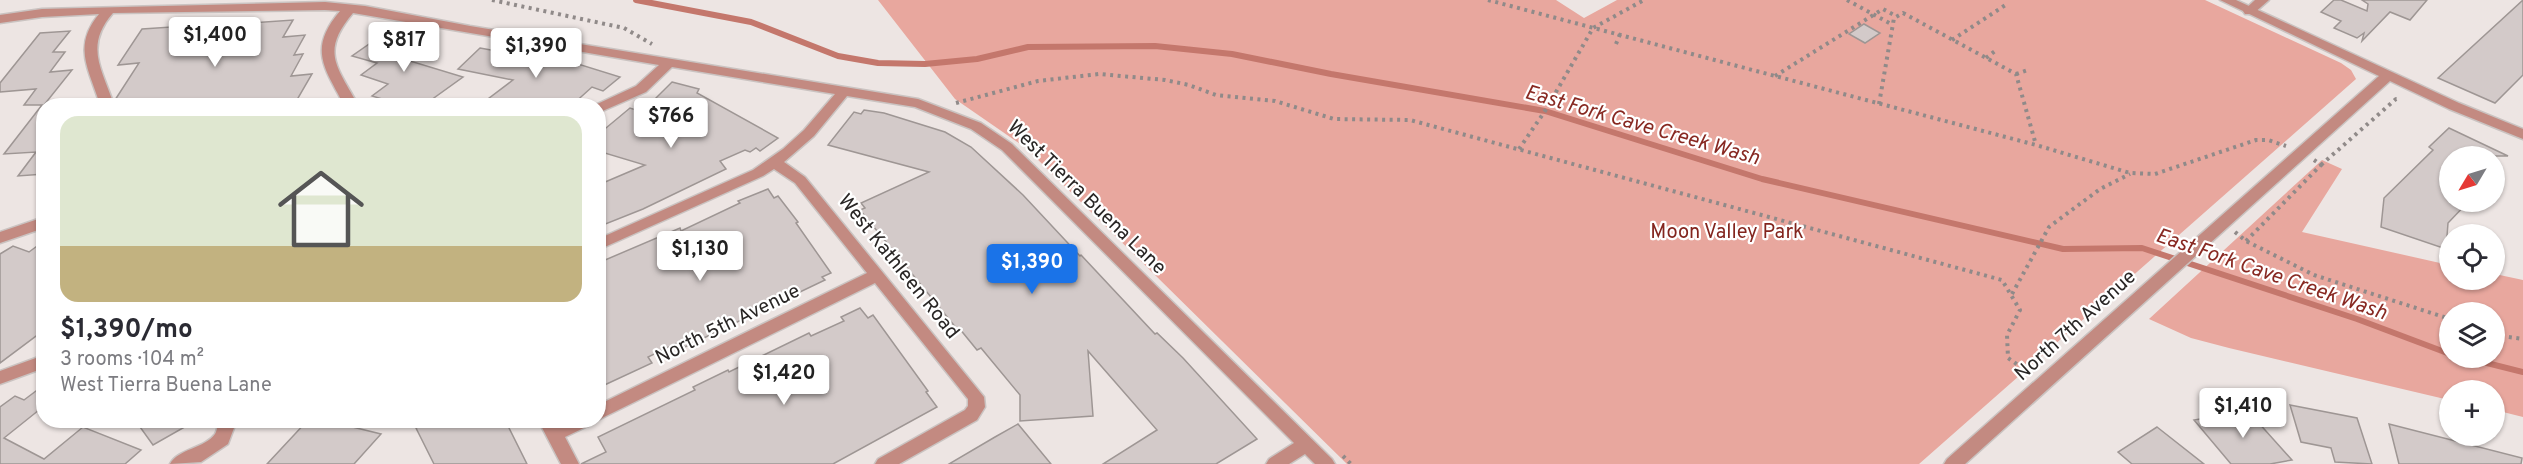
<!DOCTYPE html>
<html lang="en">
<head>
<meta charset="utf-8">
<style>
	:root { --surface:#fff; --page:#f7f7f7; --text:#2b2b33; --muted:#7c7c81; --line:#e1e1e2; --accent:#1a73e8 }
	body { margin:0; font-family:Overpass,sans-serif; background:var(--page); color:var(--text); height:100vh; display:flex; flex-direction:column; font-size:22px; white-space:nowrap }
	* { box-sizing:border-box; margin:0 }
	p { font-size:20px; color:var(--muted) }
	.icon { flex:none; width:33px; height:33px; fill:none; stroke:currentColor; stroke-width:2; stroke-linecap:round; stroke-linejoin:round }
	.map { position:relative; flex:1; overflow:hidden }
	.panel { position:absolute; left:36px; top:98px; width:570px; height:330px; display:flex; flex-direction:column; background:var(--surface); border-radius:24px; box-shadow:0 2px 4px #0004 }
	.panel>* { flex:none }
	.needle { width:39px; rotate:232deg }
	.controls { position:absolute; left:2439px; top:146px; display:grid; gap:12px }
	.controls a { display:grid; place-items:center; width:66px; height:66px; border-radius:50%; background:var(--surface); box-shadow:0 2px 4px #0004; font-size:30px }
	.price { position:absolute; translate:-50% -51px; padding:0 14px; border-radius:6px; background:#fff; color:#222; font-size:20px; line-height:39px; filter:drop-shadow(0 2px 3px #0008) }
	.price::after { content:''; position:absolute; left:50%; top:36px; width:18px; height:14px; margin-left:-9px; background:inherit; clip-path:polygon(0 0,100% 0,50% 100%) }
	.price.on { background:var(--accent); color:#fff }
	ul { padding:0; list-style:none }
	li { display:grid; align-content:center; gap:12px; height:318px; padding:0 24px }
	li+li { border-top:2px solid var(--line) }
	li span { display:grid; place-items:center; height:186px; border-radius:18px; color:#555 }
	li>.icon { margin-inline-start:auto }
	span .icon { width:108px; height:108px; fill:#fffc; stroke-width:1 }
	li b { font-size:26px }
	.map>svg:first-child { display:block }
</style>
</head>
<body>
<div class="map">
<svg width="2523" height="464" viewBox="0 0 2523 464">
	<rect width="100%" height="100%" fill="#ede5e3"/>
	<!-- green -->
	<g fill="#e8a79e" fill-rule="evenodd">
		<path d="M 878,0 L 1556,0 L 1584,18 L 1617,0 L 2205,0 L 2341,63 L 2351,70 L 2356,79 L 1919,464 L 1347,464 L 1026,148 L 955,99 Z"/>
		<path d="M 2322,160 L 2342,169 L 2302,232 L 2449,265 L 2450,279 L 2494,279 L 2495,274 L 2523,280 L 2523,417 L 2495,410 L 2494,390 L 2450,390 L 2449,400 L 2229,348 L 2191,338 L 2149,319 ZM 2450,312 L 2494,312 L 2494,357 L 2450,357 Z"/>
	</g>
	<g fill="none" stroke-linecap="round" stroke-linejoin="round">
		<!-- stream -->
		<g stroke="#c4776c" stroke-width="6">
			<path d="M 636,0 L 751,22 L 838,56 L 878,63 L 925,64 L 977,59 L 1028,47 L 1155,46 L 1232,54 L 1331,74 L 1545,111 L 1762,179 L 2063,249 L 2142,248 L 2357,319 L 2450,354"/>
			<path d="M 2463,357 L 2523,372"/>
		</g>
	</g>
	<!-- building -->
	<g fill="#d3cac9" stroke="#9e9694" stroke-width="1.5">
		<path d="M 2334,0 L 2341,0 L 2367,11 L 2368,4 L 2362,0 L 2427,0 L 2410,20 L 2390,12 L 2362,41 L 2364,33 L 2357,38 L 2334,28 L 2341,21 L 2321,12 Z"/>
		<path d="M 2523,0 L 2523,75 L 2495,103 L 2438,78 Z"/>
		<path d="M 293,20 L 283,37 L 305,35 L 294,55 L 303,54 L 291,76 L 312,74 L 294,105 L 116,105 L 115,100 L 139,63 L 118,65 L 142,29 L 186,26 L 173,45 L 225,41 L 236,24 Z"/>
		<path d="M 1864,24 L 1880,33 L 1865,43 L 1849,34 Z"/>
		<path d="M 70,31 L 53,52 L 65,52 L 50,72 L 72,70 L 44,105 L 44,174 L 18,176 L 36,152 L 4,154 L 42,105 L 24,105 L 36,89 L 0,92 L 0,83 L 40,33 Z"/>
		<path d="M 382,35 L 425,50 L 410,61 L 463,77 L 424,105 L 402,105 L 372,96 L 388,84 L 361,75 L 377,63 L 352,56 Z"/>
		<path d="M 480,48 L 573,65 L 575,63 L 620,77 L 603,91 L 592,87 L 572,105 L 480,105 L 513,80 L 458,69 Z"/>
		<path d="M 672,82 L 699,89 L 697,93 L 778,138 L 760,151 L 756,148 L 750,152 L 745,150 L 720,161 L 726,169 L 643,209 L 598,227 L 598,185 L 645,165 L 598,151 L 598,125 L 606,128 L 630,108 L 642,112 Z"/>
		<path d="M 864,110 L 884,113 L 945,132 L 971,147 L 1023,195 L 1080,256 L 1081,255 L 1155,334 L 1157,333 L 1183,358 L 1257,439 L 1216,464 L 1103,464 L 1157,430 L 1088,351 L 1093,416 L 1020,421 L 1020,395 L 981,348 L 977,350 L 959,328 L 957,329 L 860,210 L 865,208 L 861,203 L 929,172 L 828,145 L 854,112 L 861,114 Z"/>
		<path d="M 2449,128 L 2508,156 L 2450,156 L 2450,201 L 2469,201 L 2448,223 L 2446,249 L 2381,227 L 2384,198 L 2433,150 L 2429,147 Z"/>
		<path d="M 768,189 L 774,198 L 778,196 L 798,222 L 796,223 L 831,273 L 822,277 L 825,280 L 685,347 L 681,341 L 648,357 L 652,363 L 598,388 L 598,263 L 680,228 L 681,231 L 740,203 L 738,201 Z"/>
		<path d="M 44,241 L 44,330 L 0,363 L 0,254 L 13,246 L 29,252 Z"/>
		<path d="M 860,308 L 868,318 L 873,315 L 928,391 L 926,392 L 937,407 L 833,464 L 581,464 L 606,452 L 598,437 L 695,390 L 693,387 L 728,370 L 729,372 L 809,333 L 811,336 L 844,321 L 841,317 Z"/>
		<path d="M 44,385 L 44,406 L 4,438 L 44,459 L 83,427 L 141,450 L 125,464 L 0,464 L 0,407 L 15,396 L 24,400 Z"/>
		<path d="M 2290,405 L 2357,418 L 2372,464 L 2335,462 L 2331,448 L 2301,442 Z"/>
		<path d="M 2248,411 L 2292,460 L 2270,464 L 2231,464 L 2194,420 Z"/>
		<path d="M 135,420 L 197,420 L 153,445 Z"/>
		<path d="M 308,420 L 324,420 L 381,434 L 354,464 L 267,464 Z"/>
		<path d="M 418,420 L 505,420 L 527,464 L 434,464 L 416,428 L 420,426 Z"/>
		<path d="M 1018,424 L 1051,464 L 949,464 L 995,437 Z"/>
		<path d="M 2389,424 L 2522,458 L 2521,464 L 2399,464 Z"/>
		<path d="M 2157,427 L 2204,464 L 2132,464 L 2118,452 Z"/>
	</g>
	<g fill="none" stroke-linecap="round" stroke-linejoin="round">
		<!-- minor casing -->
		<g stroke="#cac3c1" stroke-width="3">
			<g id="minor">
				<path d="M 2255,0 L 2269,0 L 2253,14 L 2245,14 L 2243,11 Z"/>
				<path d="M 325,2 L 365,6 L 470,26 L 918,99 L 981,123 L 1012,144 L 1332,459 L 1335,464 L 1315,464 L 1305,454 L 1289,464 L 1266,464 L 1269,459 L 1294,443 L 1002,150 L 971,129 L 915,107 L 847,96 L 814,136 L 784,162 L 805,177 L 984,397 L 985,407 L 977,420 L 899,464 L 875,464 L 878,459 L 965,410 L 968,406 L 968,399 L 875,283 L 598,420 L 598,405 L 867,273 L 795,183 L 774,169 L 763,176 L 598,250 L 598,239 L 753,170 L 783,149 L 804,130 L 835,94 L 672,67 L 646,92 L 598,113 L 598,105 L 595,105 L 636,86 L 659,65 L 353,13 C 320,52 337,66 358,105 L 344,105 C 324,67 308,49 340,11 L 325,10 L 113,13 C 84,46 102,69 114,105 L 100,105 C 89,69 72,47 99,14 L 42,17 L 0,23 L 0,15 L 42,9 Z"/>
				<path d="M 44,217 L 44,228 L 0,243 L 0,232 Z"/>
				<path d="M 44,355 L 44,368 L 0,384 L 0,371 Z"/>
				<path d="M 219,420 L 237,420 L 228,444 L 201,462 L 170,464 C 178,449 205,448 215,434 C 217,431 218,424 219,420 Z"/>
				<path d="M 538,420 L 556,420 L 558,424 L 568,420 L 593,420 L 590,425 L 565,437 L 579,464 L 561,464 Z"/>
			</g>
		</g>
		<!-- tertiary casing -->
		<g stroke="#cac3c1" stroke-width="3">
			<path id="tertiary" d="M 2220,0 L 2236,0 L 2459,103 L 2523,129 L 2523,139 L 2449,109 L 2390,81 L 1965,464 L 1944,464 L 1947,459 L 2379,76 Z"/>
		</g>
		<!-- path -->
		<g stroke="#908a89" stroke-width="4" stroke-dasharray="3 4.5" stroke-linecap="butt">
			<path d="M 492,0 L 624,28 L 652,44"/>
			<path d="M 1488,0 L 2036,145 L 2130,173 L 2155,174 L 2256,140 L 2268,140 L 2286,146"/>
			<path d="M 1847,0 L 1893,25"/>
			<path d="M 1952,40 L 2007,4"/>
			<path d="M 1616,44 L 1620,34"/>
			<path d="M 1986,58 L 1995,51"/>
			<path d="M 2016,74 L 2028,70"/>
			<path d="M 1775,76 L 1883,9 L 1896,16"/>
			<path d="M 956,103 L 1038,81 L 1099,74 L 1165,80 L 1189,85 L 1216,95 L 1275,101 L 1334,119 L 1410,120 L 2002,280 L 2020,310 L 2007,335 L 2008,358 L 2021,367"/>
			<path d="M 1879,104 L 1894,18 L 1903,13 L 2016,74 L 2036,145"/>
			<path d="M 1519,149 L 1545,111 L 1593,28 L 1644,0"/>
			<path d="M 2321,165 L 2396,99 L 2401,99"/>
			<path d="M 2235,232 L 2246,241 L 2314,275 L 2450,319"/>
			<path d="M 2246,241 L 2321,165 L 2314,160"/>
			<path d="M 2012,294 L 2049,227 L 2100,189 L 2130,174"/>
			<path d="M 2494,335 L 2523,339"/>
			<path d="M 1343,456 L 1351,464"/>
		</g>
		<!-- minor -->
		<use href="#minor" fill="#c38a81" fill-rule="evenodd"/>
		<!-- tertiary -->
		<use href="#tertiary" fill="#c38a81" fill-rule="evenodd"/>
	</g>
	<g text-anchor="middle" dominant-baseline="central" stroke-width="4.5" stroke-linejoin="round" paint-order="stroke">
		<!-- street labels -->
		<g font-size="20" fill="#292625" stroke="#fff">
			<text transform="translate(1086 198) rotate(44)">West Tierra Buena Lane</text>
			<text transform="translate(898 267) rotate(51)">West Kathleen Road</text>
			<text transform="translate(728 325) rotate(-26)">North 5th Avenue</text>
			<text transform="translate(2076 326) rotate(-42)">North 7th Avenue</text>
		</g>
		<!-- park labels -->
		<g font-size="20" fill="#83251e" stroke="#fff">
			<text x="1727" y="233">Moon Valley Park</text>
		</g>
		<!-- water labels -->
		<g font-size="21" font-style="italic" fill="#882922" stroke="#fff">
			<text transform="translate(1642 126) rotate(16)">East Fork Cave Creek Wash</text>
			<text transform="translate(2271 275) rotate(19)">East Fork Cave Creek Wash</text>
		</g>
	</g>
</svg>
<div class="controls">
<a><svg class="needle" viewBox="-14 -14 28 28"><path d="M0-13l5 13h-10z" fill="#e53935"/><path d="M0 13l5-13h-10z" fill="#7c7c81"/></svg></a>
<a><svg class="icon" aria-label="locate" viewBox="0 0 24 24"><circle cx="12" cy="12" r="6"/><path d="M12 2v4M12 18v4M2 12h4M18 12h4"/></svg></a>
<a><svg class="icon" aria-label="layers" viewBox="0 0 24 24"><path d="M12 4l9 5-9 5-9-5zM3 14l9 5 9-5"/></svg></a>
<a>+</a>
</div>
<b class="price" style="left:215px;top:68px">$1,400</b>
<b class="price" style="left:404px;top:73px">$817</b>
<b class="price" style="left:536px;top:79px">$1,390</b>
<b class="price" style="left:671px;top:149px">$766</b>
<b class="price" style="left:700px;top:282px">$1,130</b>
<b class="price on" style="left:1032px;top:295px">$1,390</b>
<b class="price" style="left:784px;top:406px">$1,420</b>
<b class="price" style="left:2243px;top:439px">$1,410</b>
<section class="panel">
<ul>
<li><span style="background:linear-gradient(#dfe7d0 70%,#c2b280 0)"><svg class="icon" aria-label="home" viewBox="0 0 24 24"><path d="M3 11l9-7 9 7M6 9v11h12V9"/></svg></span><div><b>$1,390/mo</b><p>3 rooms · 104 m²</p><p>West Tierra Buena Lane</p></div></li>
</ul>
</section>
</div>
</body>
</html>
